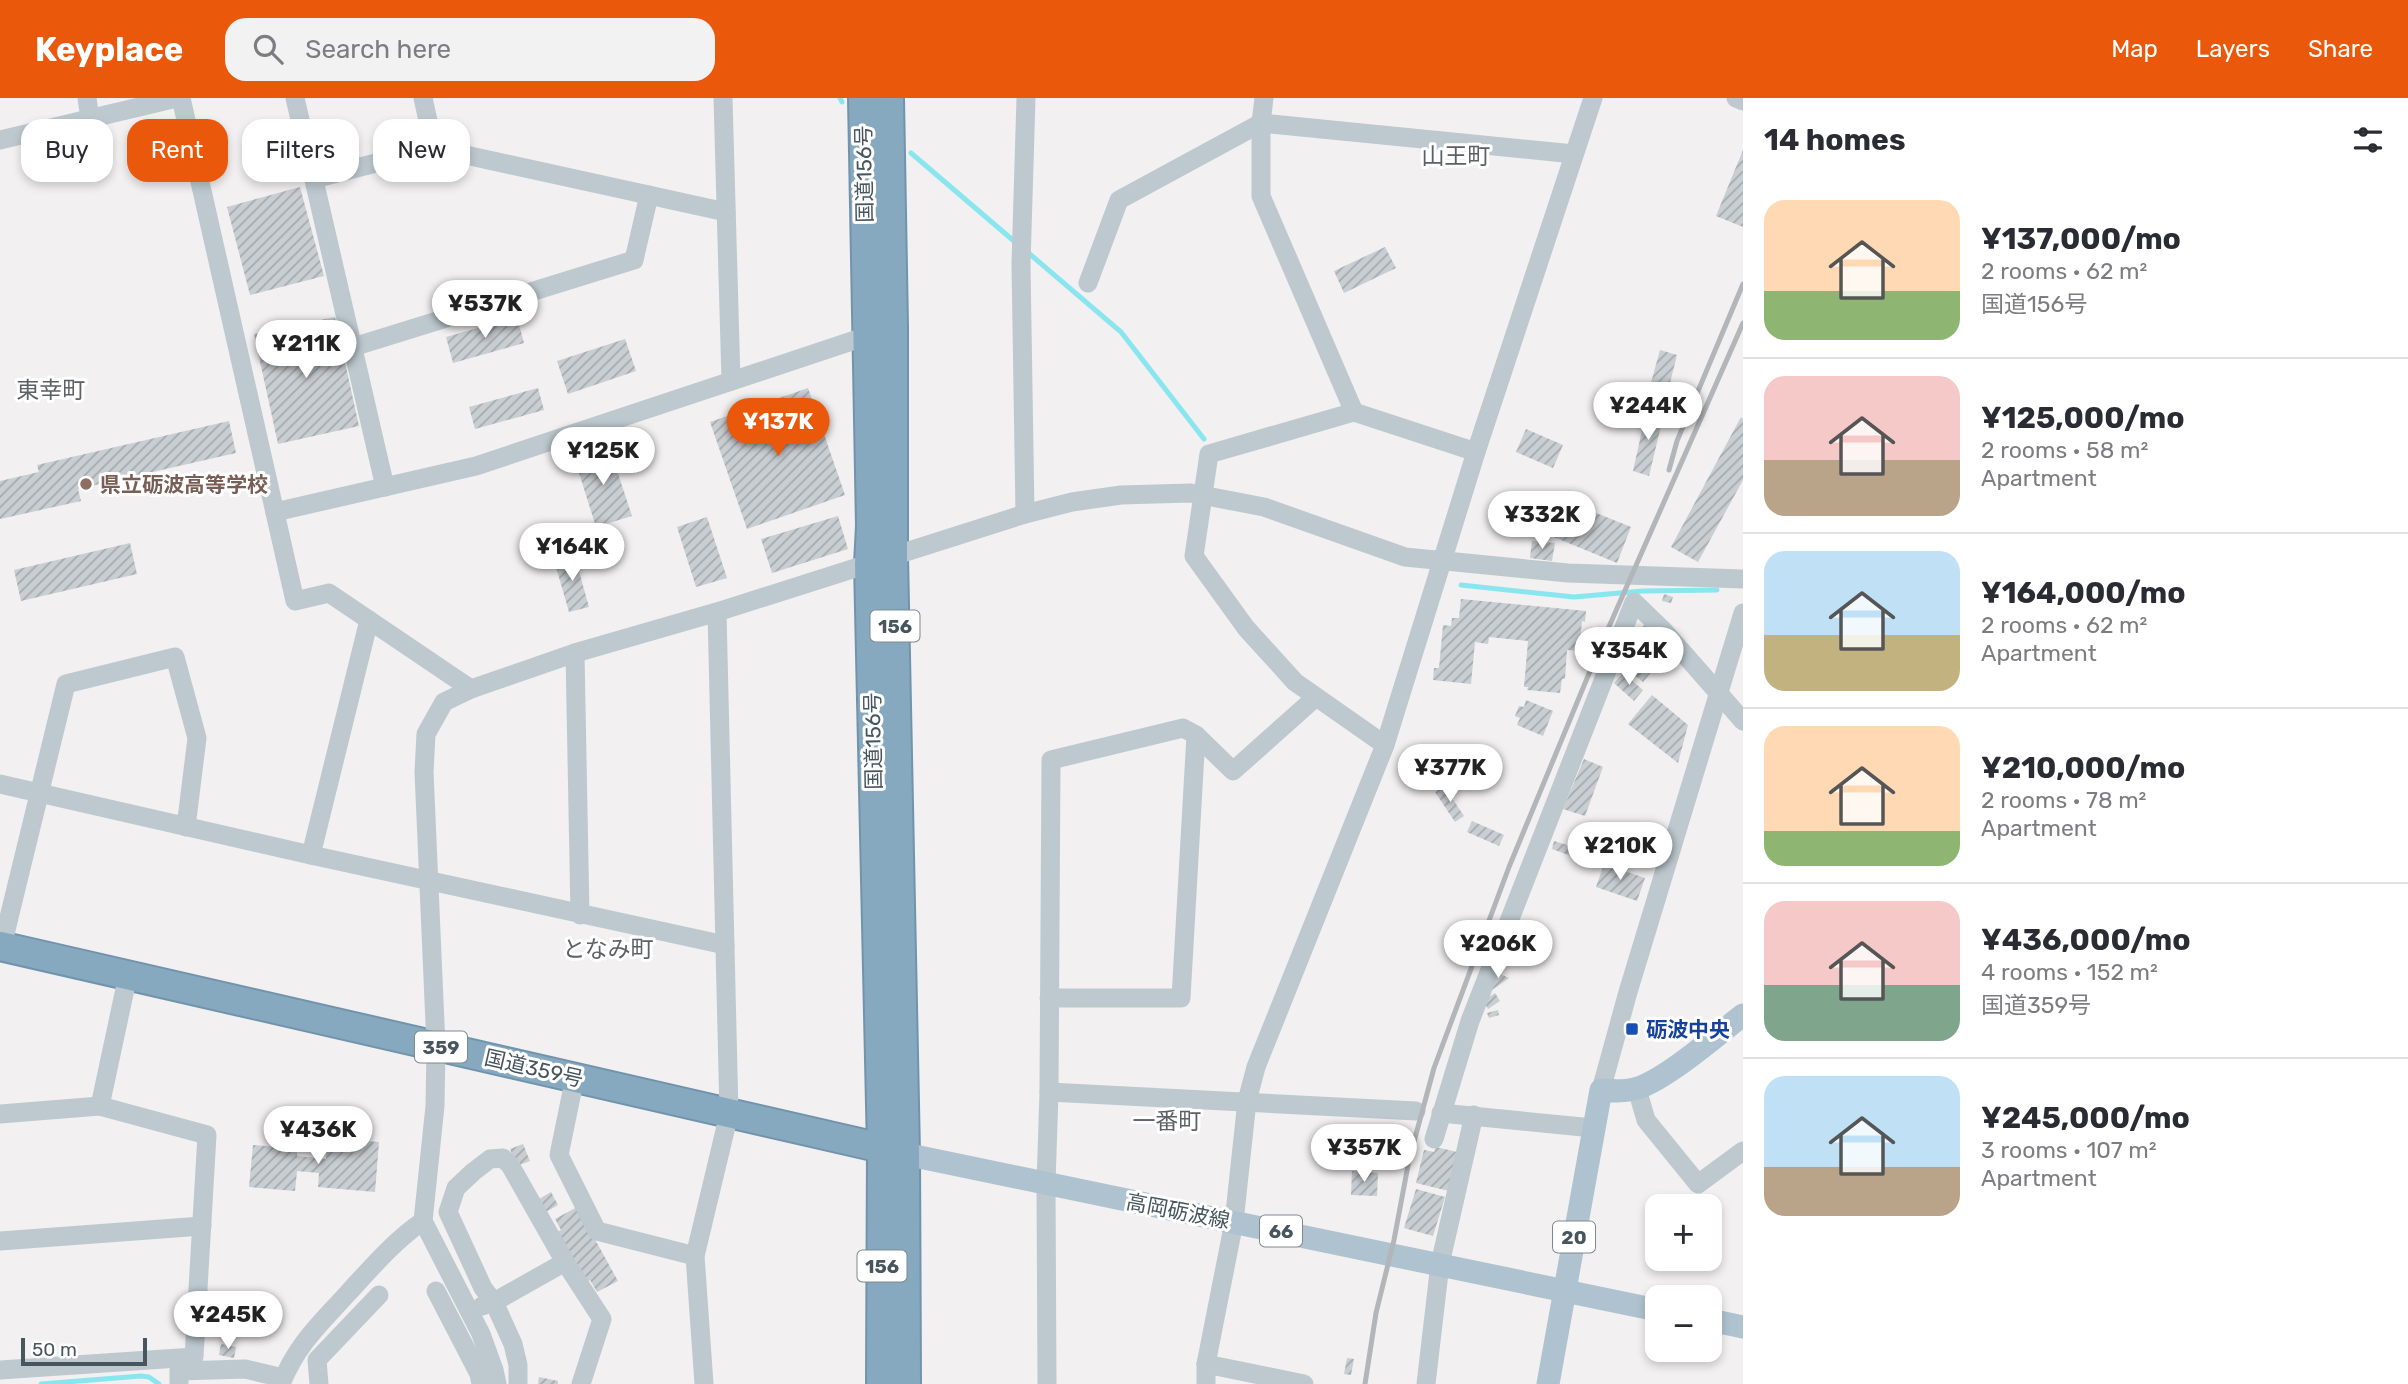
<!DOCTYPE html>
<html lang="en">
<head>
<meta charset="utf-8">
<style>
	:root { --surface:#fff; --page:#f2f2f3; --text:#2b2b33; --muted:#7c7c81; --line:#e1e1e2; --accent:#ea580c }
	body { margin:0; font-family:Rubik,"Noto Sans JP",sans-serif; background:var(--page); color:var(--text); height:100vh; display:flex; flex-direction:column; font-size:26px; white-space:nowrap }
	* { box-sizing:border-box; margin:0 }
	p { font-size:23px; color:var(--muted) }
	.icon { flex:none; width:38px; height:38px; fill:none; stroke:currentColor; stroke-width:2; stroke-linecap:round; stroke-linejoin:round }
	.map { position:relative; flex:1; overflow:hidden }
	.drawer { display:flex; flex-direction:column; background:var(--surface); width:665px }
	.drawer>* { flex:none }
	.banner { position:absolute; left:21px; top:21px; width:665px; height:63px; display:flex; gap:14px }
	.tools { position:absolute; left:1645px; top:1096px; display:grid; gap:14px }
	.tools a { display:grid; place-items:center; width:77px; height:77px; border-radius:14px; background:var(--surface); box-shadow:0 4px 10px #0003; font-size:35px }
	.scale { position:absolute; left:21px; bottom:18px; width:126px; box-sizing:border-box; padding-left:7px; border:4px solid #47565e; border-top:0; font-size:19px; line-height:24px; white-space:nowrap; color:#47565e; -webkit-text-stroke:5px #fff; paint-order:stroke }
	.price { position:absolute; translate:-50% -60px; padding:0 16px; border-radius:24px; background:#fff; color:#222; font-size:23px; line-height:46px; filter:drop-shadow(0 2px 4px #0008) }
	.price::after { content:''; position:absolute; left:50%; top:42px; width:21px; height:16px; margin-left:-10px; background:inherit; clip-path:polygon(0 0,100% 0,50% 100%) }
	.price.selected { background:var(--accent); color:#fff }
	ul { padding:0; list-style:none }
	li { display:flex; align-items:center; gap:21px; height:175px; padding:0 21px }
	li+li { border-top:2px solid var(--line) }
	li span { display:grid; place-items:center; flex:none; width:196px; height:140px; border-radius:21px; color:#555 }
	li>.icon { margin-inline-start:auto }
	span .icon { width:84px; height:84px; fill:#fffc; stroke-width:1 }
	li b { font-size:30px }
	h2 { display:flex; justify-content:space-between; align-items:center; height:84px; padding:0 21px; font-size:30px }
	.chip { padding:0 24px; border-radius:21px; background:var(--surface); box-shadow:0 4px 10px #0003; font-size:24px; line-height:63px }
	.chip.selected { background:var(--accent); color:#fff }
	header { display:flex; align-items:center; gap:42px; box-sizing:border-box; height:98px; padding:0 35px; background:var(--accent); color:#fff }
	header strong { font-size:33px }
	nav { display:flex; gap:38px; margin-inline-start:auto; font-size:24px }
	.search { width:490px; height:63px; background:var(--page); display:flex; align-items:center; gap:18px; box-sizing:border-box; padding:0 24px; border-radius:21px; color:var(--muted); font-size:26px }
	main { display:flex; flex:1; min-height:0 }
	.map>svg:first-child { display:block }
</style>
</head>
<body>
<header>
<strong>Keyplace</strong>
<div class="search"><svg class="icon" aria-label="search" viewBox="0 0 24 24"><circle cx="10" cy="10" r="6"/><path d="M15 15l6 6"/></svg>Search here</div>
<nav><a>Map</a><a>Layers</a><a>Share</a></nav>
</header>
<main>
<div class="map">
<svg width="1743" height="1286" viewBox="0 0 1743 1286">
	<defs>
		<pattern id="building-hatch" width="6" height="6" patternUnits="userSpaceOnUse" patternTransform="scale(1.75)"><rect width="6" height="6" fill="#c9ced2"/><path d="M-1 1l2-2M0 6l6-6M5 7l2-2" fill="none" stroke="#a5aaae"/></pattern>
	</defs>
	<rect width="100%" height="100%" fill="#f2f0f0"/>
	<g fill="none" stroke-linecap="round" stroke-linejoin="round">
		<!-- stream -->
		<g stroke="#89e6ef" stroke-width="5">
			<path d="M 840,0 L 842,4"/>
			<path d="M 911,55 L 1015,144"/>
			<path d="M 1025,152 L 1121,234 L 1204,341"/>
			<path d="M 1461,487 L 1574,499 L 1643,493 L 1717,492"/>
			<path d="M 41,1286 L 141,1278 L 149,1279 L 159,1286"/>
		</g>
	</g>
	<!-- building -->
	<g fill="url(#building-hatch)">
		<path d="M 1743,52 L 1743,129 L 1716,118 Z"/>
		<path d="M 300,89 L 324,178 L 250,197 L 227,109 Z"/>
		<path d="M 1385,149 L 1396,170 L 1344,195 L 1334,173 Z"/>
		<path d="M 335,219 L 359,328 L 278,346 L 254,236 Z"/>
		<path d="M 517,219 L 524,245 L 453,265 L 446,239 Z"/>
		<path d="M 625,241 L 636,273 L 568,296 L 557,263 Z"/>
		<path d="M 1660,252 L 1677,257 L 1667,297 L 1649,292 Z"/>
		<path d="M 538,290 L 544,312 L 475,331 L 469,309 Z"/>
		<path d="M 808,290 L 845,397 L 747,431 L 710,324 Z"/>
		<path d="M 1647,310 L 1664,315 L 1649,378 L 1633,373 Z"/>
		<path d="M 1741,319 L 1743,321 L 1743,382 L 1698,464 L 1671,449 Z"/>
		<path d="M 229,323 L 236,355 L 78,391 L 81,403 L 0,421 L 0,383 L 39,374 L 37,367 Z"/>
		<path d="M 1526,331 L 1563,347 L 1553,370 L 1516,354 Z"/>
		<path d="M 609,348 L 632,418 L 596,429 L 574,359 Z"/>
		<path d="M 1559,400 L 1631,429 L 1617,465 L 1544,435 L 1547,427 L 1539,424 L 1546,406 L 1555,409 Z"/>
		<path d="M 838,418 L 848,451 L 772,475 L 761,441 Z"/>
		<path d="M 707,419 L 727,480 L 696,489 L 677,429 Z"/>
		<path d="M 1532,443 L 1555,445 L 1552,463 L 1530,460 Z"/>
		<path d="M 130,445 L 137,476 L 21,503 L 14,472 Z"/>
		<path d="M 574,456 L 589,509 L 569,514 L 554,462 Z"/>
		<path d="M 1664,496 L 1673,499 L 1671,505 L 1662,503 Z"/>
		<path d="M 1461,501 L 1586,513 L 1585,524 L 1582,523 L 1579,553 L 1567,552 L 1565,581 L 1562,581 L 1560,595 L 1527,592 L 1528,589 L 1524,589 L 1528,543 L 1489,539 L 1488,546 L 1475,544 L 1471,586 L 1433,582 L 1434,570 L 1439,570 L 1443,527 L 1451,528 L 1452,520 L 1459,520 Z"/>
		<path d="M 1645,526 L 1670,552 L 1643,584 L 1627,571 L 1635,560 L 1626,552 L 1635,536 Z"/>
		<path d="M 1623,575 L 1643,592 L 1634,603 L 1614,585 Z"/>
		<path d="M 1652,597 L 1688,627 L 1678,665 L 1628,626 Z"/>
		<path d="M 1526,602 L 1553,613 L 1543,638 L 1517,627 L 1520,620 L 1515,618 L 1519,608 L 1524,609 Z"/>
		<path d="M 1584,661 L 1603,669 L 1585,718 L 1563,711 Z"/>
		<path d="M 1444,688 L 1464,718 L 1455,724 L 1435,694 Z"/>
		<path d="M 1472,723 L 1504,737 L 1499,748 L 1467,734 Z"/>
		<path d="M 1554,743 L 1574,749 L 1571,758 L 1552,751 Z"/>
		<path d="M 1604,766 L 1645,780 L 1637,803 L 1596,789 Z"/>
		<path d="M 1508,845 L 1525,852 L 1519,867 L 1502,860 Z"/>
		<path d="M 1493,873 L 1509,880 L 1492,892 Z"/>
		<path d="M 1495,895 L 1500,903 L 1488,911 L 1483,903 Z"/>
		<path d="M 1498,912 L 1499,917 L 1489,920 L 1487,915 Z"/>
		<path d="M 328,1040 L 379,1044 L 375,1094 L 318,1089 L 319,1075 L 297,1073 L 295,1093 L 249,1089 L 253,1047 L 297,1051 L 297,1058 L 326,1061 Z"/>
		<path d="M 523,1046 L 530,1063 L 517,1068 L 510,1051 Z"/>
		<path d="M 1436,1049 L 1457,1054 L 1449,1093 L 1416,1085 L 1424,1052 L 1434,1054 Z"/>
		<path d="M 1352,1073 L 1378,1075 L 1377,1098 L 1351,1097 Z"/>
		<path d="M 1416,1091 L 1445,1099 L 1433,1138 L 1404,1130 Z"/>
		<path d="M 551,1094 L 558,1107 L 546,1114 L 539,1101 Z"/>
		<path d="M 577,1109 L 618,1183 L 597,1194 L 590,1182 L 585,1185 L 557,1134 L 561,1132 L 555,1121 Z"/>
		<path d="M 221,1246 L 236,1249 L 234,1260 L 219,1257 Z"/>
		<path d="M 1347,1260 L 1354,1261 L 1351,1277 L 1344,1276 Z"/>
		<path d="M 539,1279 L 558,1283 L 558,1286 L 538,1286 Z"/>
	</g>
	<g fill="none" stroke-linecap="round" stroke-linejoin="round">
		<!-- highway casing -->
		<g stroke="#7194ac" stroke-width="32">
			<g id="highway">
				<path d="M 863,0 L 871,428 L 869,466 L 882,1051 L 881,1286"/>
				<path d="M 889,0 L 893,229 L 893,458 L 905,1056 L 906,1286"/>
				<path d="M 0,848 L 899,1054"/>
			</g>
		</g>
		<!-- minor -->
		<g stroke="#bdc9cf" stroke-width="19">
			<path d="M 87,0 L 90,21"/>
			<path d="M 181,0 L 295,503 L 329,495 L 471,591"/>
			<path d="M 295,0 L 385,389"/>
			<path d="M 423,0 L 434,50"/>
			<path d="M 723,0 L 731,283"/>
			<path d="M 1264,0 L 1261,25 L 1261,98 L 1354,314 L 1476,354"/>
			<path d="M 1736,0 L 1743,3"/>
			<path d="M 0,42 L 177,0"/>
			<path d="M 314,81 L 434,50 L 726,114"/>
			<path d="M 1088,185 L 1119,102 L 1261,25 L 1574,56"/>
			<path d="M 353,249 L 634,162 L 649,97"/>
			<path d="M 1354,314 L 1209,356 L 1194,458 L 1246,530 L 1295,584 L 1385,647"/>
			<path d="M 275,414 L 476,368 L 879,234"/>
			<path d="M 1025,416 L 1021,166 L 1026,0"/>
			<path d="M 575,555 L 580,817"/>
			<path d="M 1196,637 L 1233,673 L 1316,599"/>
			<path d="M 0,686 L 311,757 L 725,847"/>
			<path d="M 311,757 L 369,522"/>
			<path d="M 2,848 L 66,586 L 175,559 L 197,640 L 186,729"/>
			<path d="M 575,979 L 559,1057 L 597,1133 L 695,1158"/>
			<path d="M 1637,991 L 1646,1022 L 1698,1086 L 1743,1053"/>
			<path d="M 1601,992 L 1628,894 L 1743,515"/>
			<path d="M 1049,994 L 1051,662 L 1183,630 L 1196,637 L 1181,900 L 1049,900"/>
			<path d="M 1441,1015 L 1593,1030"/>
			<path d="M 0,1016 L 100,1008"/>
			<path d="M 1434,1041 L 1470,923 L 1634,504 L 1663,532 L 1743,623"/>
			<path d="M 0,1143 L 202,1128"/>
			<path d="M 436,1193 L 479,1276 L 481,1286"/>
			<path d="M 482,1208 L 494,1204 L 565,1164"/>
			<path d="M 1206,1266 L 1304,1286"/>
			<path d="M 0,1272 L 194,1259 L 207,1037 L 100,1008 L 128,877"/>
			<path d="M 179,1286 L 179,1273 L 245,1271 L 283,1280"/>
			<path d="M 281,1286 C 297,1246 320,1226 348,1195 C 372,1169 394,1143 423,1123"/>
			<path d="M 319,1286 L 317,1262 L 379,1197"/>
			<path d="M 497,1286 L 494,1272 L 481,1236 L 423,1123 L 435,1008 L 436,948 L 424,674 L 426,636 L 444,604 L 471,591 L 575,555 L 717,514 L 1025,416 L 1072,404 L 1121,397 L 1191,395 L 1264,409 L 1405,459 L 1568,475 L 1743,481"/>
			<path d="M 518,1286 L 518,1267 L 513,1246 L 494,1204 L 483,1190 L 448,1114 L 456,1090 L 473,1074 L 490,1061 L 503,1060 L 510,1067 L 565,1164 L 602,1221 L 581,1286"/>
			<path d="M 704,1286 L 695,1158 L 729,1016 L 717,514"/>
			<path d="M 1047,1286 L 1046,1086 L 1049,994 L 1416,1013"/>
			<path d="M 1206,1286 L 1206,1266 L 1234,1124 L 1247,1003 L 1256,969 L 1385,647 L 1476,354 L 1593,0"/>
			<path d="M 1426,1286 L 1440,1166 L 1474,1017"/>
		</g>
		<!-- major -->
		<g stroke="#aec3cf" stroke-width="23">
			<path d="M 905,1056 L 1657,1212"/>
			<path d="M 1710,1222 L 1743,1229"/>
			<path d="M 1548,1286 L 1601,992 C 1612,993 1623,994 1634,991 C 1662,985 1718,936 1743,917"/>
		</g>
		<!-- highway -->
		<use href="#highway" stroke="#86a9c0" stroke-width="28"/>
		<!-- rail -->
		<g stroke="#b2b6ba" stroke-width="5">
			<path d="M 1669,372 L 1677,343 L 1743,186"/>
			<path d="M 1365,1286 L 1376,1215 L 1394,1142 L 1409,1062 L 1434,970 L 1509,769 L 1600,549 L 1743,225"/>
		</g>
	</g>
	<!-- markers -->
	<circle fill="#8d6e63" stroke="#fff" stroke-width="2.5" cx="86" cy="386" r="7"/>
	<rect fill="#1a4fb4" stroke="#fff" stroke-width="2.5" x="1625" y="924" width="14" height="14" rx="3.5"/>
	<g text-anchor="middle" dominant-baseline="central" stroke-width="6" stroke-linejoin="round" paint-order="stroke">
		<!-- shield labels -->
		<g fill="#fff" stroke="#7e898e" stroke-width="2">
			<rect x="870.5" y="512.5" width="49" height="31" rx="5"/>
			<rect x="415" y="933.5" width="52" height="31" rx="5"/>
			<rect x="1260" y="1117.5" width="42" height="31" rx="5"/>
			<rect x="1553" y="1123.5" width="42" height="31" rx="5"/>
			<rect x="857.5" y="1152.5" width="49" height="31" rx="5"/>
		</g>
		<g font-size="19" font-weight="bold" fill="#47565e">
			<text x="895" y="528">156</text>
			<text x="441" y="949">359</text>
			<text x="1281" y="1133">66</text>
			<text x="1574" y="1139">20</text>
			<text x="882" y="1168">156</text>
		</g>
		<!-- street labels -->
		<g font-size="21" fill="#47565e" stroke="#fff">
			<text transform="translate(864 76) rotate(-91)">国道156号</text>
			<text transform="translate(873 643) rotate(-91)">国道156号</text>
			<text transform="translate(534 970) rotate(13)">国道359号</text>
			<text transform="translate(1178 1113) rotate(11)">高岡砺波線</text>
		</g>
		<!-- education labels -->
		<g font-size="21" font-weight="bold" fill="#785e54" stroke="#fff" text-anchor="start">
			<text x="100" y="386">県立砺波高等学校</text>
		</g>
		<!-- transit labels -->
		<g font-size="21" font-weight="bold" fill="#164399" stroke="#fff" text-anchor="start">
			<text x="1646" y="931">砺波中央</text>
		</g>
		<!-- neighbourhood labels -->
		<g font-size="23" fill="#5c6165" stroke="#fff">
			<text x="1456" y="58">山王町</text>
			<text x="51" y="292">東幸町</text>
			<text x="608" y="851">となみ町</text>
			<text x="1167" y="1023">一番町</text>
		</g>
	</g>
</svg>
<div class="tools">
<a>+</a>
<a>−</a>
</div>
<div class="scale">50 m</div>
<b class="price" style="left:485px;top:242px">¥537K</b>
<b class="price" style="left:306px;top:282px">¥211K</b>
<b class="price" style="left:1648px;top:344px">¥244K</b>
<b class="price selected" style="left:778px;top:360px">¥137K</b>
<b class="price" style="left:603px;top:389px">¥125K</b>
<b class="price" style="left:1542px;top:453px">¥332K</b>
<b class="price" style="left:572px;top:485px">¥164K</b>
<b class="price" style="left:1629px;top:589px">¥354K</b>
<b class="price" style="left:1450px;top:706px">¥377K</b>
<b class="price" style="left:1620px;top:784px">¥210K</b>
<b class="price" style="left:1498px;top:882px">¥206K</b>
<b class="price" style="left:318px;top:1068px">¥436K</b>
<b class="price" style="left:1364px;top:1086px">¥357K</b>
<b class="price" style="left:228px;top:1253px">¥245K</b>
<div class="banner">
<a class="chip">Buy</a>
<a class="chip selected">Rent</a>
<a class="chip">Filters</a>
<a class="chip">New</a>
</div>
</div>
<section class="drawer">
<h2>14 homes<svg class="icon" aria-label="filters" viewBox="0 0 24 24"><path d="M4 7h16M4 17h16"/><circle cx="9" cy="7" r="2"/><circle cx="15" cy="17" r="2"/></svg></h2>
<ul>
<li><span style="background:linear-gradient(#ffd9b3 65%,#8fb573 0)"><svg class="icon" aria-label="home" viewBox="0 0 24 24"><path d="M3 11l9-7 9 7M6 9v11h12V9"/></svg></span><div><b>¥137,000/mo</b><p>2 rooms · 62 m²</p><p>国道156号</p></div></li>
<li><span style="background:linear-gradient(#f6c9c9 60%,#b9a48a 0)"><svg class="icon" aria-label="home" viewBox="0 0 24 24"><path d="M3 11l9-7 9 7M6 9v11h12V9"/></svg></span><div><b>¥125,000/mo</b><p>2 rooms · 58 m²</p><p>Apartment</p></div></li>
<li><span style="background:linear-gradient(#bfe0f5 60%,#c2b280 0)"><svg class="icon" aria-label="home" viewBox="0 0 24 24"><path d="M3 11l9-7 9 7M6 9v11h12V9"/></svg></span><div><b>¥164,000/mo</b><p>2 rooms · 62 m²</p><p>Apartment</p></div></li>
<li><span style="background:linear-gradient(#ffd9b3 75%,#8fb573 0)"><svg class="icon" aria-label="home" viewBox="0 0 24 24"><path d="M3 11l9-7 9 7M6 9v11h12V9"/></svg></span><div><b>¥210,000/mo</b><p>2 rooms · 78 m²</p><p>Apartment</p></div></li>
<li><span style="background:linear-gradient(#f6c9c9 60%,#7fa58c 0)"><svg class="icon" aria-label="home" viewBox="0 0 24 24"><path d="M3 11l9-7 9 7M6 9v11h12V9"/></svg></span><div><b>¥436,000/mo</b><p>4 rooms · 152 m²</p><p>国道359号</p></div></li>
<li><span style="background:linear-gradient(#bfe0f5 65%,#b9a48a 0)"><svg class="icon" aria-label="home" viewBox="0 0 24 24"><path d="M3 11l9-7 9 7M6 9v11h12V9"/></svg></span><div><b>¥245,000/mo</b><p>3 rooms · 107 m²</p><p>Apartment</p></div></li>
</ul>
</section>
</main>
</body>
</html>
